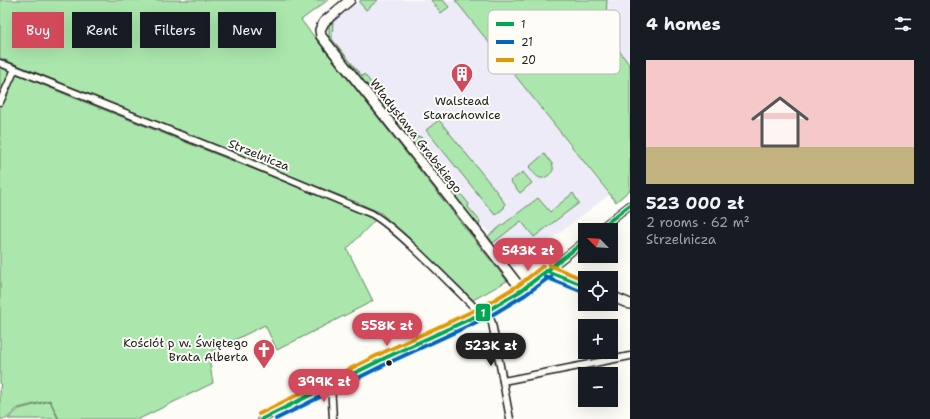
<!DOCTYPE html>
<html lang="en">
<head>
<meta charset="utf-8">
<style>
	:root { --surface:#171b24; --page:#20242c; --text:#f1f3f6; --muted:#9ea1a6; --line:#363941; --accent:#d1495b }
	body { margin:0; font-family:"Shantell Sans",sans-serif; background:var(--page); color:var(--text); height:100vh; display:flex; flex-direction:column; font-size:15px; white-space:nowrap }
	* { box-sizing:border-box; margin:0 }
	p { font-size:13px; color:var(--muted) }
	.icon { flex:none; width:22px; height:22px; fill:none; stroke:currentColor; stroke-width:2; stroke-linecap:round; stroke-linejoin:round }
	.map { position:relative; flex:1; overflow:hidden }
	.panel { display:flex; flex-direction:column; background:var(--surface); width:300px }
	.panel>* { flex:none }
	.banner { position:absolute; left:12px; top:12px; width:380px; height:36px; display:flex; gap:8px }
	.needle { width:26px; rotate:294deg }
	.controls { position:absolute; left:578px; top:223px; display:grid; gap:8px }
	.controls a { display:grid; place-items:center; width:40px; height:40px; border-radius:0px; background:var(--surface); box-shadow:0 4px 16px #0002; font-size:20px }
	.price { position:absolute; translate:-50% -34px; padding:0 9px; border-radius:14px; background:var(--accent); color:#fff; font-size:13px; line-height:26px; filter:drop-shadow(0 1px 2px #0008) }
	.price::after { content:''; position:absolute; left:50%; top:24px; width:12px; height:9px; margin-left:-6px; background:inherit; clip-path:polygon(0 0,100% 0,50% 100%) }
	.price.selected { background:#222; color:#fff }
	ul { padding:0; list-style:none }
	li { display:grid; align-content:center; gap:8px; height:212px; padding:0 16px }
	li+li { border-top:1px solid var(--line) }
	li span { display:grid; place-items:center; height:124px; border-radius:0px; color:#555 }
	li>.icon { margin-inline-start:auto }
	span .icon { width:72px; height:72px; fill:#fffc; stroke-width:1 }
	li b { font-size:17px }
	h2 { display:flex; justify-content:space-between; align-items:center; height:48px; padding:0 16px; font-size:17px }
	.chip { padding:0 14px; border-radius:0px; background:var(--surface); box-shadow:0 4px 16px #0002; font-size:14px; line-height:36px }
	.chip.selected { background:var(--accent); color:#fff }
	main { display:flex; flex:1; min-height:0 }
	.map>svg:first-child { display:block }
</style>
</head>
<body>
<main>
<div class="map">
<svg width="630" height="419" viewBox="0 0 630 419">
	<rect width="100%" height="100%" fill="#fdfcf7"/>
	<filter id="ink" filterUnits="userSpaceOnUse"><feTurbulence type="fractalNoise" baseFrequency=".025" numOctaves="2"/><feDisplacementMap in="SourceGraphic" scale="8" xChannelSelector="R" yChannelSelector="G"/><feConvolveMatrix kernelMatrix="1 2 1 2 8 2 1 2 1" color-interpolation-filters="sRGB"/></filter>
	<g filter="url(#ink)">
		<!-- built -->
		<g fill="#edebf7">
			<path d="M 361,0 L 456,0 L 609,195 L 513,268 L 488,236 L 491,234 L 484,227 L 480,226 L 479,227 L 328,38 L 329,25 Z"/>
			<path d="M 607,0 L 630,0 L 630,66 L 606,30 Z"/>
		</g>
		<!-- green -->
		<g fill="#abe7ad" stroke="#648264">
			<path d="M 0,0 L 328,0 L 301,20 L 507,281 L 473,300 L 381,213 L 361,204 L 0,58 Z"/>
			<path d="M 361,0 L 378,0 L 366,10 L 359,2 Z"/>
			<path d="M 431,0 L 443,0 L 449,7 L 441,13 Z"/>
			<path d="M 455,0 L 607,0 L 605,30 L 630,66 L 630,190 L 616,202 Z"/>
			<path d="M 333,22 L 332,39 L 362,76 L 364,74 L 414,136 L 421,137 L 429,147 L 425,150 L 469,204 L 468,207 L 480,221 L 479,225 L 480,226 L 479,227 L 329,39 L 329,25 Z"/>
			<path d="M 0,67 L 72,97 L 361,212 L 376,219 L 347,249 L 373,301 L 277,350 L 265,325 L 208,353 L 213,383 L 139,419 L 59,419 L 50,400 L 18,408 L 6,419 L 0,419 L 0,387 L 2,385 L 0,383 Z"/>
			<path d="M 439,120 L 497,192 L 505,204 L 504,208 L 495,215 L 426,130 Z"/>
			<path d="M 544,154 C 547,158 553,163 553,167 C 554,171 551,173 549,175 C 539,183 535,174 529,167 Z"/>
			<path d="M 523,172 L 532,183 L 520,193 L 510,181 Z"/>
			<path d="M 573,193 L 579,203 L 534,237 L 521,221 L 493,243 L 488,236 L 538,198 L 550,212 Z"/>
			<path d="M 50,401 L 58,419 L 8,419 L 19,409 Z"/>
		</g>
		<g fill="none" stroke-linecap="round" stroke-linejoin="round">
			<!-- street casing -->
			<g stroke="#1c1c1c" stroke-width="9">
				<g id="street">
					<path d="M 0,63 L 231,155 L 372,214 C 389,224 403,238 417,251 C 439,272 460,293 481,314"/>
					<path d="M 0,102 L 15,69"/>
					<path d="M 598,230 L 630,205"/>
					<path d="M 547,271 L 585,241"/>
					<path d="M 487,311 L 492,323 L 510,419"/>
					<path d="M 503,381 L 630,356"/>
					<path d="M 331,384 L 333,419"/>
					<path d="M 262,419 L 385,358 L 487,311 L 522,290"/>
				</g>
			</g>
			<!-- secondary casing -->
			<g stroke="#1c1c1c" stroke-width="12">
				<g id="secondary">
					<path d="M 350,0 L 324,22 L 320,30 L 321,36 L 480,236 L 522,290 L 547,271 L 585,286"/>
					<path d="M 611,296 L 630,304"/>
				</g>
			</g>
			<!-- street -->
			<use href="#street" stroke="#fdfcf7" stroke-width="6"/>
			<!-- secondary -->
			<use href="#secondary" stroke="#fdfcf7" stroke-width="9"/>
			<!-- bus-1 casing -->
			<g stroke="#fdfcf7" stroke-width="7">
				<g id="bus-1">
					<path d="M 598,230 L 630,205"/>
					<path d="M 547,271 L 585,286"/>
					<path d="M 262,419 L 385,358 L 487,311 L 522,290 L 585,241"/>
				</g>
			</g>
			<!-- bus-2 casing -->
			<g stroke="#fdfcf7" stroke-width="7">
				<g id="bus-2">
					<path d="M 545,277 L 583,292"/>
					<path d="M 276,419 L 388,363 L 490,316 L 525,295 L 551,276"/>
				</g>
			</g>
			<!-- bus-3 casing -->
			<g stroke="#fdfcf7" stroke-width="7">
				<g id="bus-3">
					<path d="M 549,265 L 585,280"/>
					<path d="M 259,414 L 382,353 L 484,306 L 519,285 L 543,266"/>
				</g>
			</g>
			<!-- bus-1 -->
			<use href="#bus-1" stroke="#00a651" stroke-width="4"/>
			<!-- bus-2 -->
			<use href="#bus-2" stroke="#0065bd" stroke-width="4"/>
			<!-- bus-3 -->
			<use href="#bus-3" stroke="#e19803" stroke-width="4"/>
		</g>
	</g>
	<!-- icons -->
	<defs>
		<g id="building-pin" transform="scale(1.15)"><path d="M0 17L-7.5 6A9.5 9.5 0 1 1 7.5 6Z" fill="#d1495b" stroke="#fdfcf7"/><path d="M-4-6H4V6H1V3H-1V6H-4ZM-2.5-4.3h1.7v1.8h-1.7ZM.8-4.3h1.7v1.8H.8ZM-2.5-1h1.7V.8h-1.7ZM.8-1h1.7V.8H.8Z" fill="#fff"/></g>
		<g id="church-pin" transform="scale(1.15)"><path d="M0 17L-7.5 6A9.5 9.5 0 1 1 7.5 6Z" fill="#d1495b" stroke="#fdfcf7"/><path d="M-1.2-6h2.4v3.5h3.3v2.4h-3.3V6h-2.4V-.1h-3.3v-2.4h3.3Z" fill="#fff"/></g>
	</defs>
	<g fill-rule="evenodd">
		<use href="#building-pin" x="462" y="74"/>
		<use href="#church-pin" x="264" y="350"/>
	</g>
	<!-- markers -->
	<circle fill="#1c1c1c" stroke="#fdfcf7" stroke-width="1.5" cx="389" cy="363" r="3.5"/>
	<g text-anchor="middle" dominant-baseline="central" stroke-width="4" stroke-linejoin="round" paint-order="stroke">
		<!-- poi labels -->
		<g font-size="12" fill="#1c1c1c" stroke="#fdfcf7">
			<text x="462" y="101">Walstead<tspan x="462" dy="14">Starachowice</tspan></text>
			<text x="248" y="343" text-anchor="end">Kościół p w. Świętego<tspan x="248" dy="14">Brata Alberta</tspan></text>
		</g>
		<!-- street labels -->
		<g font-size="12" fill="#1c1c1c" stroke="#fdfcf7">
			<text transform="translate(416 136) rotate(52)">Władysława Grabskiego</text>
			<text transform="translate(259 155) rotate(22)">Strzelnicza</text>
		</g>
	</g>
	<!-- legend -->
	<rect x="488" y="10" width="132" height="64" rx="6" fill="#fdfcf7" stroke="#bab9b5" stroke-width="1"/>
	<rect x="496" y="22" width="18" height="4" fill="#00a651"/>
	<rect x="496" y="40" width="18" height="4" fill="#0065bd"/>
	<rect x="496" y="58" width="18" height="4" fill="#e19803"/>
	<g font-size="11" fill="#1c1c1c">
		<text x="521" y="28">1</text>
		<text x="521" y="46">21</text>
		<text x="521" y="64">20</text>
	</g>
	<rect stroke="#fdfcf7" stroke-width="1.5" x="475" y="303" width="16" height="19" rx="4" fill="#00a651"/>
	<g font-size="11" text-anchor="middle" font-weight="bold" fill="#fff">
		<text x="483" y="317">1</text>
	</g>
</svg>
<div class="controls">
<a><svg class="needle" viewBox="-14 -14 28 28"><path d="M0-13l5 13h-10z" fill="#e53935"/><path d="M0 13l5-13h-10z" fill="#9ea1a6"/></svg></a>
<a><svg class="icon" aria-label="locate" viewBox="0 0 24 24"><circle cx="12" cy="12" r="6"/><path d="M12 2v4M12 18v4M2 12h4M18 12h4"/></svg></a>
<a>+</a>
<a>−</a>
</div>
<b class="price" style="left:528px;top:272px">543K zł</b>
<b class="price" style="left:387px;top:347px">558K zł</b>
<b class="price selected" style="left:491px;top:367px">523K zł</b>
<b class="price" style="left:324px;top:403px">399K zł</b>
<div class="banner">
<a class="chip selected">Buy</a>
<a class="chip">Rent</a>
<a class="chip">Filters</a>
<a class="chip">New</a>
</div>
</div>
<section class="panel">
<h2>4 homes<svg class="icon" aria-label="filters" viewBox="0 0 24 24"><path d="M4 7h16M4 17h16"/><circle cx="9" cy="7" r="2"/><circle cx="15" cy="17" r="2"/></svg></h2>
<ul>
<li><span style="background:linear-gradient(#f6c9c9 70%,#c2b280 0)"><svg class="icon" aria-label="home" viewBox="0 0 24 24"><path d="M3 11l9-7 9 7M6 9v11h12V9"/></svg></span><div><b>523 000 zł</b><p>2 rooms · 62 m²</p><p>Strzelnicza</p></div></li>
</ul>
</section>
</main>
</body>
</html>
